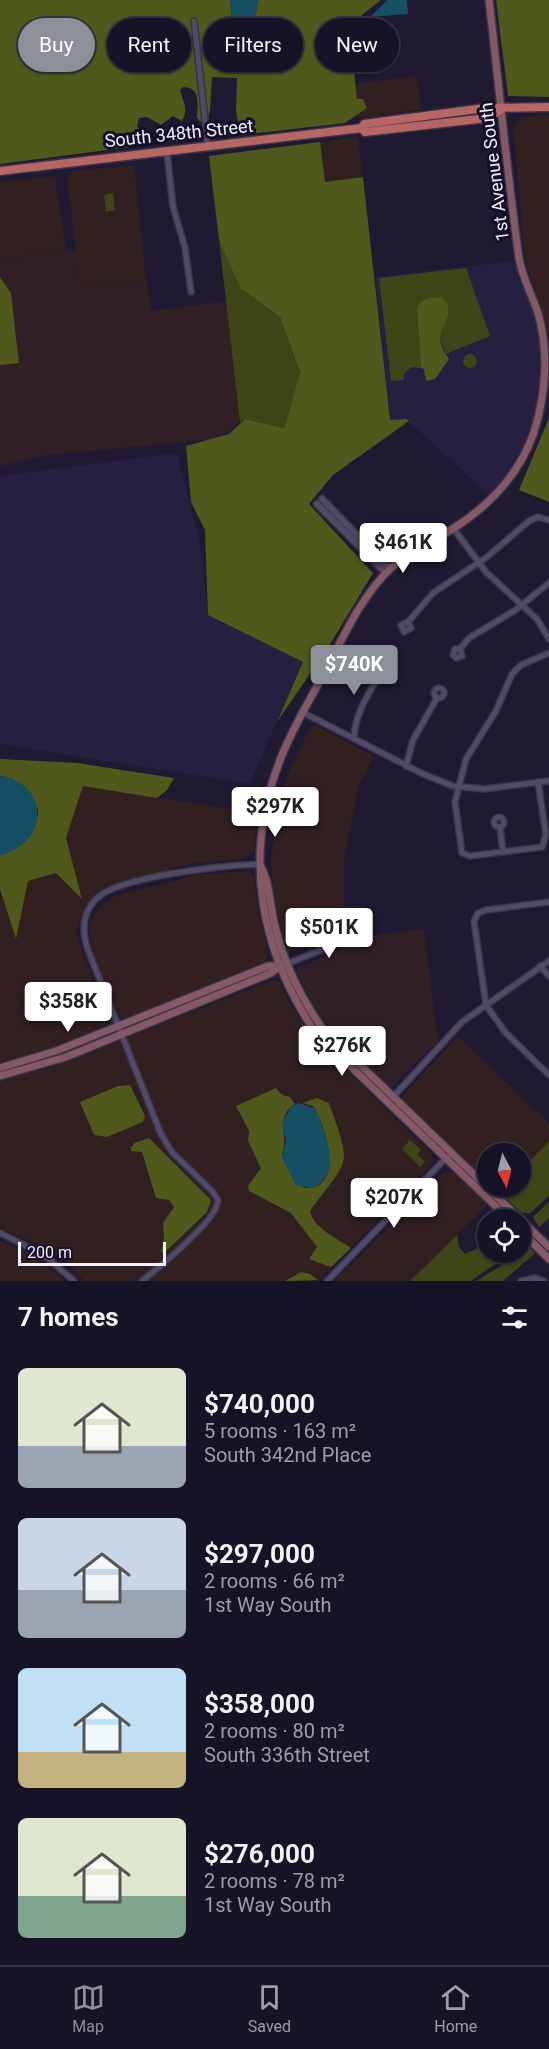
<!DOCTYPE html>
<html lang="en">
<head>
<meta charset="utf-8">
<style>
	:root { --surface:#171326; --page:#242032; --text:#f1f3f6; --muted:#9e9ea7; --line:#363243; --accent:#8c9099 }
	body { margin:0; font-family:Roboto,sans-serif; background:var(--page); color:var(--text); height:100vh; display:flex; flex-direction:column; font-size:22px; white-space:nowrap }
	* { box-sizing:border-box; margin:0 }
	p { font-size:20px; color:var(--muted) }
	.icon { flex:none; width:33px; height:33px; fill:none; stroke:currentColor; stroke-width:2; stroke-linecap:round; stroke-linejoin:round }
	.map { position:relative; height:1281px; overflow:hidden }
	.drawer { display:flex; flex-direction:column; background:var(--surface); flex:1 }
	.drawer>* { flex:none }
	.top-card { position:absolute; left:18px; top:18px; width:513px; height:54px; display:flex; gap:12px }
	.needle { width:39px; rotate:173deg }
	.controls { position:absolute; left:477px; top:1143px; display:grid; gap:12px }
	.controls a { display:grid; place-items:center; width:54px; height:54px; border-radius:50%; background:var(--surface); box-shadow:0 2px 4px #0004,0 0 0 2px var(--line); font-size:30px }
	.scale { position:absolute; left:18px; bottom:15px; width:148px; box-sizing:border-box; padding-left:6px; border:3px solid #f2f0fe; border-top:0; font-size:16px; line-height:21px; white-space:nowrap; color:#f2f0fe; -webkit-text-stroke:4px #160f28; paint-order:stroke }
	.price { position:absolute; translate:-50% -51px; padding:0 14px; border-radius:6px; background:#fff; color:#222; font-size:20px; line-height:39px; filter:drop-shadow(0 2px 3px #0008) }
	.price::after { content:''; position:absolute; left:50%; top:36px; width:18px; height:14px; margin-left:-9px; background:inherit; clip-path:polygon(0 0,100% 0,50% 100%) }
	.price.active { background:var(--accent); color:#fff }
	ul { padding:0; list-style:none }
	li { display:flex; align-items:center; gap:18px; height:150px; padding:0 18px }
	li span { display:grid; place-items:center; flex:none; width:168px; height:120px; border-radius:9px; color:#555 }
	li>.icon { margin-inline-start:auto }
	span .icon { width:72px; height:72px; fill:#fffc; stroke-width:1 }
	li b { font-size:26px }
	h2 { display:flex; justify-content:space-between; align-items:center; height:72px; padding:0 18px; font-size:26px }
	.tag { padding:0 21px; border-radius:27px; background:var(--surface); box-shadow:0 2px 4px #0004,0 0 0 2px var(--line); font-size:21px; line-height:54px }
	.tag.active { background:var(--accent); color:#fff }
	.dock { display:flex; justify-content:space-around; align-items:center; height:84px; border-top:2px solid var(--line); background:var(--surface); font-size:16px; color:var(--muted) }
	.dock a { display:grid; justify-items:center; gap:3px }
	.dock .active { color:var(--accent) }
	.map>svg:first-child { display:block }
</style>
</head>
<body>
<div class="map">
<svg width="549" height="1281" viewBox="0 0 549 1281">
	<rect width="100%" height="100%" fill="#1f1932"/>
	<!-- commercial -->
	<g fill="#321f20">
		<path d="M 417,76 L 421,109 L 357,119 L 354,84 Z"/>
		<path d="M 549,116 L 549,338 L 525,260 L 513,127 L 520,117 Z"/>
		<path d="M 358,137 L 363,177 L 325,182 L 320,142 Z"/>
		<path d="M 134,165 L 146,280 L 80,287 L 67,176 L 73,171 Z"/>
		<path d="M 55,176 L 66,251 L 0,259 L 0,182 Z"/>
		<path d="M 316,725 L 374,757 L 358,786 L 344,862 L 344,905 L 351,929 L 290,954 L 287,951 L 275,904 L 271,867 L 274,830 L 283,785 L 309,729 Z"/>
		<path d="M 83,786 L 257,813 L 254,850 L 245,859 L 194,863 L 108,886 L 96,893 L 86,904 L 76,932 L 107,1019 L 106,1025 L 47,1049 L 0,1062 L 0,889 L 16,938 L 28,881 L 56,873 L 81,898 L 66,838 Z"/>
		<path d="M 248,871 L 254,876 L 258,911 L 268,952 L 265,961 L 127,1018 L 120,1017 L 93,953 L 90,938 L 91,920 L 101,905 L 115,896 L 196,875 Z"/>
		<path d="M 273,980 L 280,982 L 289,1003 L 316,1041 L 431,1153 L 433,1159 L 432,1164 L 334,1265 L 317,1281 L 84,1281 L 69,1264 L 53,1253 L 34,1242 L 0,1229 L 0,1080 L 53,1067 Z"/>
		<path d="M 458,1036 L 549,1123 L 549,1141 L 521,1170 L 520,1154 L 488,1154 L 487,1181 L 403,1100 L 402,1096 Z"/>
		<path d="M 453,1171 L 488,1204 L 410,1281 L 334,1281 L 444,1172 Z"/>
		<path d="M 0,1241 L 32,1254 L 65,1281 L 0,1281 Z"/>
	</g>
	<!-- built -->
	<g fill="#271f3f">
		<path d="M 520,260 L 538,312 L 546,369 L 529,443 L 492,498 L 406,419 L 390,421 L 375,277 Z"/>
		<path d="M 177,453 L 199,538 L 208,615 L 303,662 L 250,784 L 0,744 L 0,476 Z"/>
	</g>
	<!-- medical -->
	<g fill="#311f26">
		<path d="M 76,250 L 80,287 L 146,280 L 151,311 L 227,301 L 240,422 L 219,439 L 46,455 L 0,466 L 0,365 L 19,363 L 11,293 L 0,277 L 0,259 Z"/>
		<path d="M 424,929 L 438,1041 L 392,1087 L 387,1086 L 336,1036 L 310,1000 L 296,969 L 358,942 L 367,942 L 374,935 Z"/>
	</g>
	<!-- green -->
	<g fill="#3e4617">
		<path d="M 113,193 L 115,210 L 106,212 L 104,195 Z"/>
		<path d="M 219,240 L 240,288 L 280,317 L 300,374 L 284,428 L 245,419 L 240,422 Z"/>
		<path d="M 466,268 L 490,336 L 446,354 C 441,341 436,329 447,318 L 417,309 L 421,368 L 412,367 L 405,372 L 403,380 L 391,381 L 379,278 Z"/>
		<circle cx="470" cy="361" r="7"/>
		<path d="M 410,1140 L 421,1150 L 417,1154 L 425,1162 L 420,1167 L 402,1149 Z"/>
		<path d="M 549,1141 L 549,1196 L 530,1213 L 522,1213 L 499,1192 L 505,1187 L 520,1186 L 521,1170 Z"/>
		<path d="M 549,1202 L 549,1218 L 539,1227 L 533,1217 Z"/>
		<path d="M 457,1235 L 459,1247 L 465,1254 L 487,1244 L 488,1252 L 508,1253 L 508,1255 L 471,1281 L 410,1281 Z"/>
		<path d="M 521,1239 L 535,1253 L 503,1281 L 476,1281 L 506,1263 L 512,1253 L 520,1252 Z"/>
	</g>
	<!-- forest -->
	<g fill="#4e591b">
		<path d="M 0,0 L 230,0 L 233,30 L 250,51 L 258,0 L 381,0 L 358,18 L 345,17 L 341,24 L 345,67 L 354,72 L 357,99 L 363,99 L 367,108 L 345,123 L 240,135 L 236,111 L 237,78 L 212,77 L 210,111 L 207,121 L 201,122 L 197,118 C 197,105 202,88 183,87 L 180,90 C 183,102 189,109 182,121 L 173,116 L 161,125 L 147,117 L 139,118 L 137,126 L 143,136 L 138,146 L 0,164 Z"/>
		<path d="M 496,0 L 549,0 L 549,97 L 508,96 Z"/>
		<path d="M 320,142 L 325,182 L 363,177 L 390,420 L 406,419 L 409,421 L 333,475 L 309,504 L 373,573 L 329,646 L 277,722 L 303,662 L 208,615 L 205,530 L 191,502 L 186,446 L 229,434 L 245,419 L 284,428 L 300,373 L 280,317 L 240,288 L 219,240 L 209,156 Z"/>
		<path d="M 0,277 L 11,293 L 19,363 L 0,365 Z"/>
		<path d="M 441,297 L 447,302 L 449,313 C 442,332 434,338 449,359 L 435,379 L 426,381 L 424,369 L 421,368 L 417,309 C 422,297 429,298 441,297 Z"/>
		<path d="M 549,418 L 549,502 L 519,490 Z"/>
		<path d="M 0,759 L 77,763 L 174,778 L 167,790 L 157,798 L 83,786 L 66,838 L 82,899 L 56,873 L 28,881 L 16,939 L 0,889 L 0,855 C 17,851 40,827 38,809 L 13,779 L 0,776 Z"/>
		<path d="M 130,1085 L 145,1116 L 143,1122 L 107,1137 L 94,1135 L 80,1102 L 118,1086 Z"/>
		<path d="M 276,1088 L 282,1095 L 290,1097 L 295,1104 C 275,1115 289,1137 282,1154 L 304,1188 C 346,1190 326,1126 313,1106 L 302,1103 L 317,1098 L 329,1103 C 353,1170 349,1157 310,1211 C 313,1228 338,1239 351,1248 L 331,1267 L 309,1259 L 317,1247 L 291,1213 L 249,1191 L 248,1186 L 261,1168 L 248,1141 L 249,1131 L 236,1106 Z"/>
		<path d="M 149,1138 L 211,1200 L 207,1212 L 164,1253 L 161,1251 L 164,1240 L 163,1223 L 174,1207 L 169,1200 L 156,1198 L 142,1152 L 131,1151 L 131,1148 L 134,1143 Z"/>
		<path d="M 301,1272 L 310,1274 L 318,1280 L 285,1281 Z"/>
	</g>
	<!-- water -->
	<g fill="#144f64">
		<path d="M 230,0 L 258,0 L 250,51 L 244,53 L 233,30 Z"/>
		<path d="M 387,0 L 407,0 L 408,14 L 370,17 Z"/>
		<path d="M 0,776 C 50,783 50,844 0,855 Z"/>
		<path d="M 299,1103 L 316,1109 C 324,1133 344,1174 312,1188 L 296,1185 L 282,1158 L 286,1140 L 282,1124 L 291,1106 Z"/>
	</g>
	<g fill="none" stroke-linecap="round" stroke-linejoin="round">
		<!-- minor casing -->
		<g stroke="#383347" stroke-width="8">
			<g id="minor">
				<path d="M 194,21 L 208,147"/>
				<path d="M 167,152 L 173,207 L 185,248 L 191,292"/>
				<path d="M 453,528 L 486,572 L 537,619 L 549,639"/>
				<path d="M 408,622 L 411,628 L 404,632 L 401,625 L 408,622 L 433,593 L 487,557 L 529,521 L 538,517 L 549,520"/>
				<path d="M 460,649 L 462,656 L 456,658 L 453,655 L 455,649 L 460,649 L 469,638 L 514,611 L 549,583"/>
				<circle cx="389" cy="659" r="5"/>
				<circle cx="439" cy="693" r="5"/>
				<path d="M 304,713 L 423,774 L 453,786 L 484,789 L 549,781"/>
				<path d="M 354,738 C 355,710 373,687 387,664"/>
				<path d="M 406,766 L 413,740 L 437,698"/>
				<path d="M 538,782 L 546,835 L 542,847 L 470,856 L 462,853 L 455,802 L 466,759 L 496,711 L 512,674 L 521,665 L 549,653"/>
				<circle cx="499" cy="822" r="5"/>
				<path d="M 500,827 L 503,852"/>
				<path d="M 549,902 L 486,910 L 478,913 L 474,921 L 486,1005 L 505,1032 L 549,1075"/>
				<path d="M 284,965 L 363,933"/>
				<path d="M 540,966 L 549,976"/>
				<path d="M 393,1097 L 462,1022 L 549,961"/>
				<path d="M 0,1233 L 44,1255 L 74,1281"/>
				<path d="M 142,1281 C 158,1268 219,1219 218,1200 L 213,1192 L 172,1152 L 161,1134 L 88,950 C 82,932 81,914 96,899 C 118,876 227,865 261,864"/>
				<path d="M 327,1281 L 447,1157"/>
				<path d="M 521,1281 L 535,1278 L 544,1281"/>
			</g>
		</g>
		<!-- tertiary casing -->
		<g stroke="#383347" stroke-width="9">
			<g id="tertiary">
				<path d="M 322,499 L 390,569"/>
				<path d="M 317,504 L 386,573"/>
			</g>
		</g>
		<!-- secondary casing -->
		<g stroke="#383347" stroke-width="10">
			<g id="secondary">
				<path d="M 489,0 C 499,86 507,173 519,258 C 522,277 532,295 538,313 C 549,351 546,394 534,432 C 520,473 490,505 454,528 C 433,541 410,551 391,568 C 361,596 342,640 323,675 C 308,704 290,732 279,763 C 243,856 260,950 315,1032 L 510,1220"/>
				<path d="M 261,867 C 270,883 270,907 275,926 C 284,964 300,996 322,1028 L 549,1247"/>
				<path d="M 0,1068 L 56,1051 L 268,966 L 280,966"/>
				<path d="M 0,1076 L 66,1057 L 271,973 L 280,966"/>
				<path d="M 520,1230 L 549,1259"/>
			</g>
		</g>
		<!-- primary casing -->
		<g stroke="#383347" stroke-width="11">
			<g id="primary">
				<path d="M 362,128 L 364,124 L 485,108 L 549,107"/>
				<path d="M 0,171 L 362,128 L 365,132 L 487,118 L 502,109"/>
			</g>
		</g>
		<!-- minor -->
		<use href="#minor" stroke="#504a67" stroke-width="5"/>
		<!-- tertiary -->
		<use href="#tertiary" stroke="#504a67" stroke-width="6"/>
		<!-- secondary -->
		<use href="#secondary" stroke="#845865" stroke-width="7"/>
		<!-- primary -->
		<use href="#primary" stroke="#b86663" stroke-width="8"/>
	</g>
	<g text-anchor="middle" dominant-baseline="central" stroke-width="6" stroke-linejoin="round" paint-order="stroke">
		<!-- street labels -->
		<g font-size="18" fill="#f2f0fe" stroke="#160f28">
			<text transform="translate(179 133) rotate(-6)">South 348th Street</text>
			<text transform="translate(494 172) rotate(-97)">1st Avenue South</text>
		</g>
	</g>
</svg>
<div class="controls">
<a><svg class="needle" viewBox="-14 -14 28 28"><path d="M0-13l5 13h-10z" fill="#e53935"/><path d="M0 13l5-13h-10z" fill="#9e9ea7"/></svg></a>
<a><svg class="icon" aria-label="locate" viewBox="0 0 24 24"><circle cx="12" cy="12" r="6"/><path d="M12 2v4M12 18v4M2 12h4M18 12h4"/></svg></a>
</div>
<div class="scale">200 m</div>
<b class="price" style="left:403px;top:574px">$461K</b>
<b class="price active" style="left:354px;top:696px">$740K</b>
<b class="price" style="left:275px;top:838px">$297K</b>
<b class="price" style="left:329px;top:959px">$501K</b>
<b class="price" style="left:68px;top:1033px">$358K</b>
<b class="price" style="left:342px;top:1077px">$276K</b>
<b class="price" style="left:394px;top:1229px">$207K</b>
<div class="top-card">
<a class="tag active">Buy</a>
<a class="tag">Rent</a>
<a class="tag">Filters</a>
<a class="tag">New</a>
</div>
</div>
<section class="drawer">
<h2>7 homes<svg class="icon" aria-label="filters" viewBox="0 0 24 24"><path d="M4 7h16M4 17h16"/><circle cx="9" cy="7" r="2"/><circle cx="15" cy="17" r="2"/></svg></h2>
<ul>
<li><span style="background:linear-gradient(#dfe7d0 65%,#9aa5b1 0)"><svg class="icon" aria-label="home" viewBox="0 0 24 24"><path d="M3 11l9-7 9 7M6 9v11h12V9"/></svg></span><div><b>$740,000</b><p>5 rooms · 163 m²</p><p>South 342nd Place</p></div></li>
<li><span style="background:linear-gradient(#c9d6e8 60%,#9aa5b1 0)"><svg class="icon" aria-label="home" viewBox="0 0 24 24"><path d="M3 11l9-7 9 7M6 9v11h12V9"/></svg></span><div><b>$297,000</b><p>2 rooms · 66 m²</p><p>1st Way South</p></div></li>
<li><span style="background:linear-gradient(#bfe0f5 70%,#c2b280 0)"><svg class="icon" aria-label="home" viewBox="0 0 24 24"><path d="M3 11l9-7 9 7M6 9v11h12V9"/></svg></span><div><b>$358,000</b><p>2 rooms · 80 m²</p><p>South 336th Street</p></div></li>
<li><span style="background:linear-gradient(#dfe7d0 65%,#7fa58c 0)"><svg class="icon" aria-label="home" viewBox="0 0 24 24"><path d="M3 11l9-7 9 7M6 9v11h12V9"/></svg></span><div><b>$276,000</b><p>2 rooms · 78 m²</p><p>1st Way South</p></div></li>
</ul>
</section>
<nav class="dock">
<a class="active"><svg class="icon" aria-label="map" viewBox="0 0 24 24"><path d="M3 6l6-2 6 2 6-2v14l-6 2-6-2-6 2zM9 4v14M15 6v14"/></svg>Map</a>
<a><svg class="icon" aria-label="saved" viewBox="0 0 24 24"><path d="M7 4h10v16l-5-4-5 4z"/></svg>Saved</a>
<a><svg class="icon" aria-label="home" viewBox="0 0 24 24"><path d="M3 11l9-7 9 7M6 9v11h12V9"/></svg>Home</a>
</nav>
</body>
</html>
